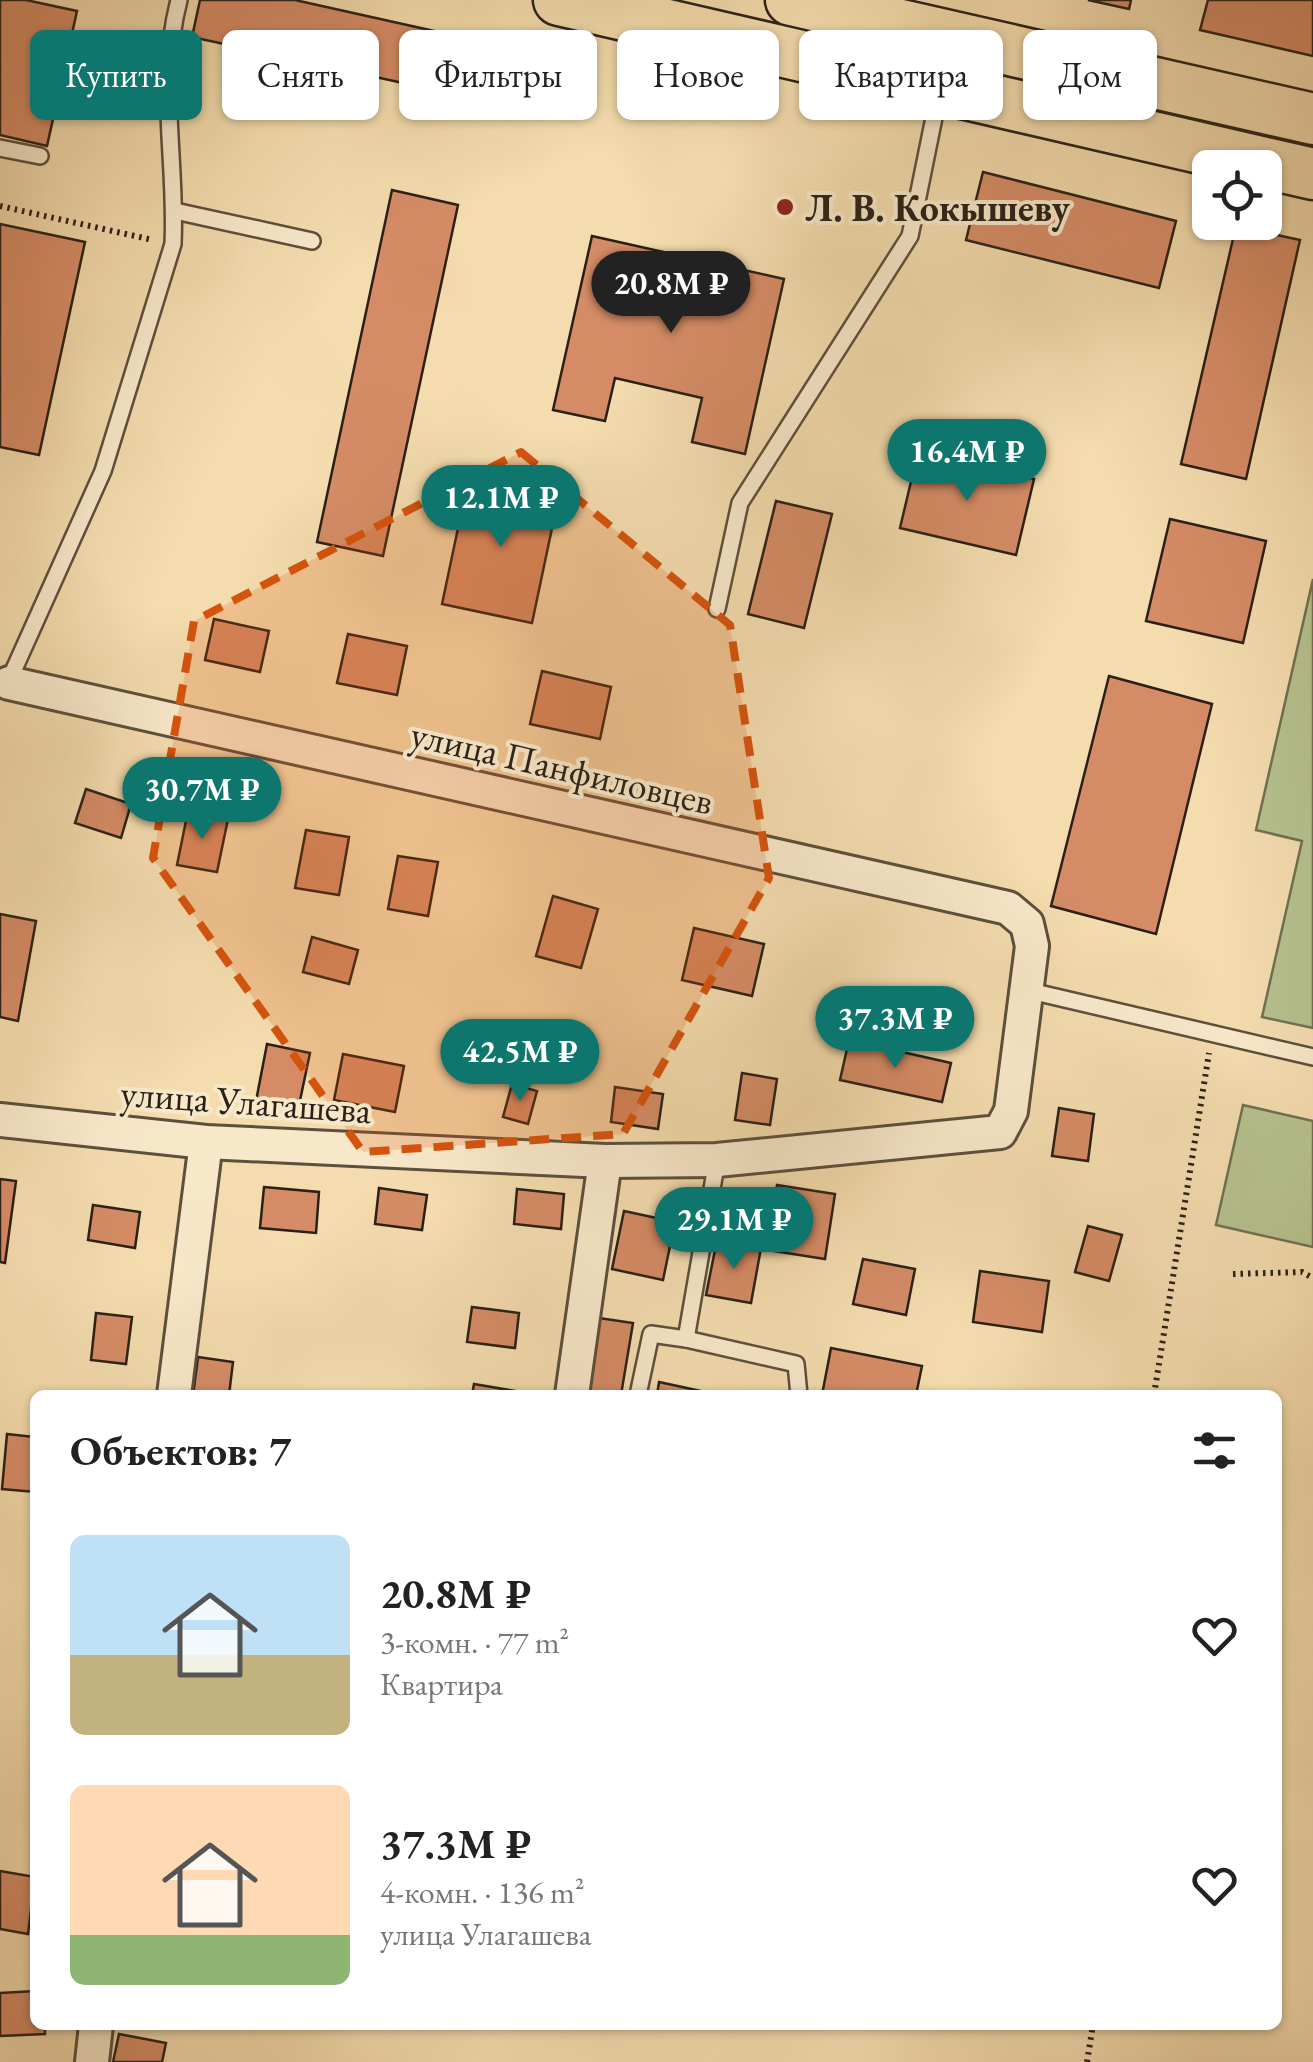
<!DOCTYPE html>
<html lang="ru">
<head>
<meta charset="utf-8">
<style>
	:root { --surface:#fff; --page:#f2f2f2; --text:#222; --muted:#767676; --accent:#0f766e }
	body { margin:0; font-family:"EB Garamond",serif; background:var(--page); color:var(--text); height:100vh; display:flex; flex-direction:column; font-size:38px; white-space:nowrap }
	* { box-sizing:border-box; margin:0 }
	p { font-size:32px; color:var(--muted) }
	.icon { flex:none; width:55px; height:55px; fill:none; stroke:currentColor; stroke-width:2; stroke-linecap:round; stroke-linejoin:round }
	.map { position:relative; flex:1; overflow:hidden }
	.sheet { position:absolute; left:30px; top:1390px; width:1252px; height:640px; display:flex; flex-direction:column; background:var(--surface); border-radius:15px; box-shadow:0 2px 8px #0004 }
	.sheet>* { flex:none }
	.hud { position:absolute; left:30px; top:30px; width:1255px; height:90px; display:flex; gap:20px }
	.buttons { position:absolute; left:1192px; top:150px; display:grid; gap:20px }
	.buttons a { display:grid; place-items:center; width:90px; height:90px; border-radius:15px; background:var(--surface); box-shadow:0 2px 8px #0004; font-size:50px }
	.price { position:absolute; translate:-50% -85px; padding:0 22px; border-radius:35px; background:var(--accent); color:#fff; font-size:32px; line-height:65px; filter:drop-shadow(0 2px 5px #0008) }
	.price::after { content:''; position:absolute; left:50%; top:60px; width:30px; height:22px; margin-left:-15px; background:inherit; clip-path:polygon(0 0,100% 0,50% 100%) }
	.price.on { background:#222; color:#fff }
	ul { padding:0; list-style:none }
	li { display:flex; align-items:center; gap:30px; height:250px; padding:0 40px }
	li span { display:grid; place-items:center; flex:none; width:280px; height:200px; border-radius:15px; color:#555 }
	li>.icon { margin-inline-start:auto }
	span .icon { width:120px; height:120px; fill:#fffc; stroke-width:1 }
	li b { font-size:42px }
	h2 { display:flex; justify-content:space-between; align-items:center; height:120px; padding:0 40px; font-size:42px }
	.tag { padding:0 35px; border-radius:15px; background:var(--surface); box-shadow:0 2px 8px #0004; font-size:35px; line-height:90px }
	.tag.on { background:var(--accent); color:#fff }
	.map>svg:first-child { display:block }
</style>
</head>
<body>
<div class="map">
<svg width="1313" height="2062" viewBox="0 0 1313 2062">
	<rect width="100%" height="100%" fill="#f4dcae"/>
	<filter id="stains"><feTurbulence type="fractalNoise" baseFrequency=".002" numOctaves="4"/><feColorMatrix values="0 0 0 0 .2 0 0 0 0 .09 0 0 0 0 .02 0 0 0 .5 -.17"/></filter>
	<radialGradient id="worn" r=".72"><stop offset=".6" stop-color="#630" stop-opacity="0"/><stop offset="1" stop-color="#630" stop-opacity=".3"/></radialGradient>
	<!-- green -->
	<g fill="#b6c28f" stroke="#707153" stroke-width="2.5">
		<path d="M 1313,579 L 1313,1028 L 1262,1017 L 1302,841 L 1256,830 Z"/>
		<path d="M 1243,1105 L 1313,1121 L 1313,1247 L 1216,1225 Z"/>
	</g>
	<!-- building -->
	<g fill="#d58c66" stroke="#2a2017" stroke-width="2.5">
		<path d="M 0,0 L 26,0 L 77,11 L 47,146 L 0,135 Z"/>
		<path d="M 200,0 L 295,0 L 470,39 L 458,95 L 192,37 Z"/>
		<path d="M 1088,0 L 1131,0 L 1129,9 Z"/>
		<path d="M 1208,0 L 1313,0 L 1313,56 L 1200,30 Z"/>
		<path d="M 983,172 L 1176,221 L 1159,288 L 966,240 Z"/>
		<path d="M 392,190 L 458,205 L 383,556 L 317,542 Z"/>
		<path d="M 0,224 L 85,242 L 39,455 L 0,447 Z"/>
		<path d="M 1236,226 L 1300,240 L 1246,479 L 1181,464 Z"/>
		<path d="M 592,236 L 784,279 L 745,454 L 692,442 L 702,398 L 615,378 L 605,421 L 553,410 Z"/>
		<path d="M 918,452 L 1034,479 L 1016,555 L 900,528 Z"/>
		<path d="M 469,476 L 559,495 L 532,623 L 442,604 Z"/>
		<path d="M 776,501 L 832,514 L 804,628 L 748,614 Z"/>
		<path d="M 1170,519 L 1266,541 L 1243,643 L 1146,621 Z"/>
		<path d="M 214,619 L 269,631 L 260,672 L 205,660 Z"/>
		<path d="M 348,634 L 407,646 L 397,695 L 337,683 Z"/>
		<path d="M 542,671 L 611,687 L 600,739 L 530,724 Z"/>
		<path d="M 1109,676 L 1212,704 L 1156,934 L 1051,906 Z"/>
		<path d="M 86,789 L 131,804 L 121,838 L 75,823 Z"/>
		<path d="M 188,811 L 228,819 L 217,872 L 177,865 Z"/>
		<path d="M 306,830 L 349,837 L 339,895 L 295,888 Z"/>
		<path d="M 398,856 L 438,862 L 428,916 L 388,909 Z"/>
		<path d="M 553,896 L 598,909 L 581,968 L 536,956 Z"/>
		<path d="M 0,914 L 36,921 L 18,1021 L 0,1017 Z"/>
		<path d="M 694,928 L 764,944 L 752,996 L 682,980 Z"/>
		<path d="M 312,937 L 358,950 L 349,984 L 303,972 Z"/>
		<path d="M 849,1040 L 951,1063 L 942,1102 L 840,1080 Z"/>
		<path d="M 267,1044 L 310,1053 L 298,1110 L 256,1101 Z"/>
		<path d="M 343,1054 L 404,1066 L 395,1112 L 334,1100 Z"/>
		<path d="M 742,1073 L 777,1079 L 770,1125 L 735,1120 Z"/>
		<path d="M 512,1084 L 537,1091 L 528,1124 L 503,1117 Z"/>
		<path d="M 615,1087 L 663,1094 L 658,1129 L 611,1122 Z"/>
		<path d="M 1059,1108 L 1094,1114 L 1088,1161 L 1052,1156 Z"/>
		<path d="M 0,1179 L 16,1181 L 5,1263 L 0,1262 Z"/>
		<path d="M 777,1185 L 835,1194 L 825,1259 L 767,1250 Z"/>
		<path d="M 264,1187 L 319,1192 L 316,1233 L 260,1228 Z"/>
		<path d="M 379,1188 L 427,1195 L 422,1230 L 375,1224 Z"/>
		<path d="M 517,1189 L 564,1194 L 561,1229 L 514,1224 Z"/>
		<path d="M 93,1205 L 140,1212 L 135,1248 L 88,1240 Z"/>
		<path d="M 624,1211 L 675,1222 L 663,1280 L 612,1269 Z"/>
		<path d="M 1088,1226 L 1122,1235 L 1109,1281 L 1075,1272 Z"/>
		<path d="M 717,1240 L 761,1248 L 751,1303 L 706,1295 Z"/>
		<path d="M 863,1259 L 915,1269 L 906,1315 L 853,1304 Z"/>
		<path d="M 980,1271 L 1049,1281 L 1042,1332 L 973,1322 Z"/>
		<path d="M 472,1307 L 519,1313 L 515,1348 L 467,1342 Z"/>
		<path d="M 96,1313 L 132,1317 L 126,1364 L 91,1360 Z"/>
		<path d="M 599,1318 L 633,1323 L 621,1395 L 587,1395 Z"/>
		<path d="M 831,1348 L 922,1366 L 916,1395 L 822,1395 Z"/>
		<path d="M 198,1357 L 233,1362 L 229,1395 L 193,1395 Z"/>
		<path d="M 659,1382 L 710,1393 L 657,1395 Z"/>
		<path d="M 474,1384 L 521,1392 L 520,1395 L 472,1395 Z"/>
		<path d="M 7,1434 L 35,1437 L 35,1492 L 2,1489 Z"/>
		<path d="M 0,1871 L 35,1877 L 28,1934 L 0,1929 Z"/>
		<path d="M 35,1991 L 35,2025 L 45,2025 L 45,2034 L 0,2036 L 0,1993 Z"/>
		<path d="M 119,2034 L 166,2043 L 162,2062 L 113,2062 Z"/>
	</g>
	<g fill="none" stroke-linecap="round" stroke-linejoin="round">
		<!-- lane casing -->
		<g stroke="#5c4f3d" stroke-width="20">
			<g id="lane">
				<path d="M 0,148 L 40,156"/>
				<path d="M 175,211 L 312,241"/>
				<path d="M 717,609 L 740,503 L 910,236 L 939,93"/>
				<path d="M 7,685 L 103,471 L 173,244 C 177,160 157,85 179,0"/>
				<path d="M 1026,990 L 1313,1057"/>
				<path d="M 686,1339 L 717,1160"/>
				<path d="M 638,1395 L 651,1334 L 686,1339 L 796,1364 L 799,1395"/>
			</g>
		</g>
		<!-- street casing -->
		<g stroke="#5c4f3d" stroke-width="38">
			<g id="street">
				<path d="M 0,1120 L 206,1142 L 605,1161 L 717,1160 L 1000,1132 L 1011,1111 L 1032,946 L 1027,924 L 1008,908 L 9,683"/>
				<path d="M 174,1395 L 206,1142"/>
				<path d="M 572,1395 L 605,1161"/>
				<path d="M 92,2062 L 96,2025"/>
			</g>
		</g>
		<!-- primary casing -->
		<g stroke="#2a2017" stroke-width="55">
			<g id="primary">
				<path d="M 559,0 L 1313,174"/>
				<path d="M 791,0 L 1313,119"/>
			</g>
		</g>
		<!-- path -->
		<g stroke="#2a2017" stroke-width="6" stroke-dasharray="2.5 5" stroke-linecap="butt">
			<path d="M 0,206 L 153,240"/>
			<path d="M 1233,1274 L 1302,1272 L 1313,1278"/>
			<path d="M 1154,1395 L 1209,1053"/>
			<path d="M 1087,2062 L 1093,2025"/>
		</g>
		<!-- lane -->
		<use href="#lane" stroke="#f8e8ca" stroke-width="15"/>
		<!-- street -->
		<use href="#street" stroke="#f8e8ca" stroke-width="32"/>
		<!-- primary -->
		<use href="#primary" stroke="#f4dcae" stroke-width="50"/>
	</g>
	<!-- marked area -->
	<path fill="#d5530d" fill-opacity="0.2" stroke="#d5530d" stroke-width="8" stroke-dasharray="20 12" stroke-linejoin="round" d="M 521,452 L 730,625 L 769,878 L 623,1134 L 363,1152 L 153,858 L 194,621 Z"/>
	<!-- markers -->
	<circle fill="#8f2418" stroke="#f8e8ca" stroke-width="4" cx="785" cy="207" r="10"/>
	<g text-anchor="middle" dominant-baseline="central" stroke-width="8" stroke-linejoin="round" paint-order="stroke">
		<!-- poi labels -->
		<g font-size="38" font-weight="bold" fill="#2a2017" stroke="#f8e8ca" text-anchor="start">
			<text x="805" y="207">Л. В. Кокышеву</text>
		</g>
		<!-- street labels -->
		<g font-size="38" fill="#2a2017" stroke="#f8e8ca">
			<text transform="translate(562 767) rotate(13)">улица Панфиловцев</text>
			<text transform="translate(246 1101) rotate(4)">улица Улагашева</text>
		</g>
	</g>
	<rect width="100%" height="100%" filter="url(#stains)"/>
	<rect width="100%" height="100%" fill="url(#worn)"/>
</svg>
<div class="buttons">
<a><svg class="icon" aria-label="locate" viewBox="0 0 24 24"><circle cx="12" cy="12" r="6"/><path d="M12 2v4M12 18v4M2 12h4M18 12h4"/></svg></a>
</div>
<b class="price on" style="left:671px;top:336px">20.8M ₽</b>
<b class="price" style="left:967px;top:504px">16.4M ₽</b>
<b class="price" style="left:501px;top:550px">12.1M ₽</b>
<b class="price" style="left:202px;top:842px">30.7M ₽</b>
<b class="price" style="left:895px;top:1071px">37.3M ₽</b>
<b class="price" style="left:520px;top:1104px">42.5M ₽</b>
<b class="price" style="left:734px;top:1272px">29.1M ₽</b>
<div class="hud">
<a class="tag on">Купить</a>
<a class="tag">Снять</a>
<a class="tag">Фильтры</a>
<a class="tag">Новое</a>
<a class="tag">Квартира</a>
<a class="tag">Дом</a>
</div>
<section class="sheet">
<h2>Объектов: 7<svg class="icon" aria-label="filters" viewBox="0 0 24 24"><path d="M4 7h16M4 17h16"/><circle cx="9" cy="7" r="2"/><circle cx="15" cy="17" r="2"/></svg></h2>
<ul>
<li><span style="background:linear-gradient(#bfe0f5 60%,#c2b280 0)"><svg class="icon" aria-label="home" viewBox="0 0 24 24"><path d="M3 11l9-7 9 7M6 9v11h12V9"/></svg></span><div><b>20.8M ₽</b><p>3-комн. · 77 m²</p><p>Квартира</p></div><svg class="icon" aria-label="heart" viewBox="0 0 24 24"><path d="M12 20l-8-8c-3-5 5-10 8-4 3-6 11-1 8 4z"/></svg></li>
<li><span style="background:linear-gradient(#ffd9b3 75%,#8fb573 0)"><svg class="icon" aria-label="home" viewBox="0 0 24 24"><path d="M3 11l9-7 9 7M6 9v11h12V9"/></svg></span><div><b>37.3M ₽</b><p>4-комн. · 136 m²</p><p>улица Улагашева</p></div><svg class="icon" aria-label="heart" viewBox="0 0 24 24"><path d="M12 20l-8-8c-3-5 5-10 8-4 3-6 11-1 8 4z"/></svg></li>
</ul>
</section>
</div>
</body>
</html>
